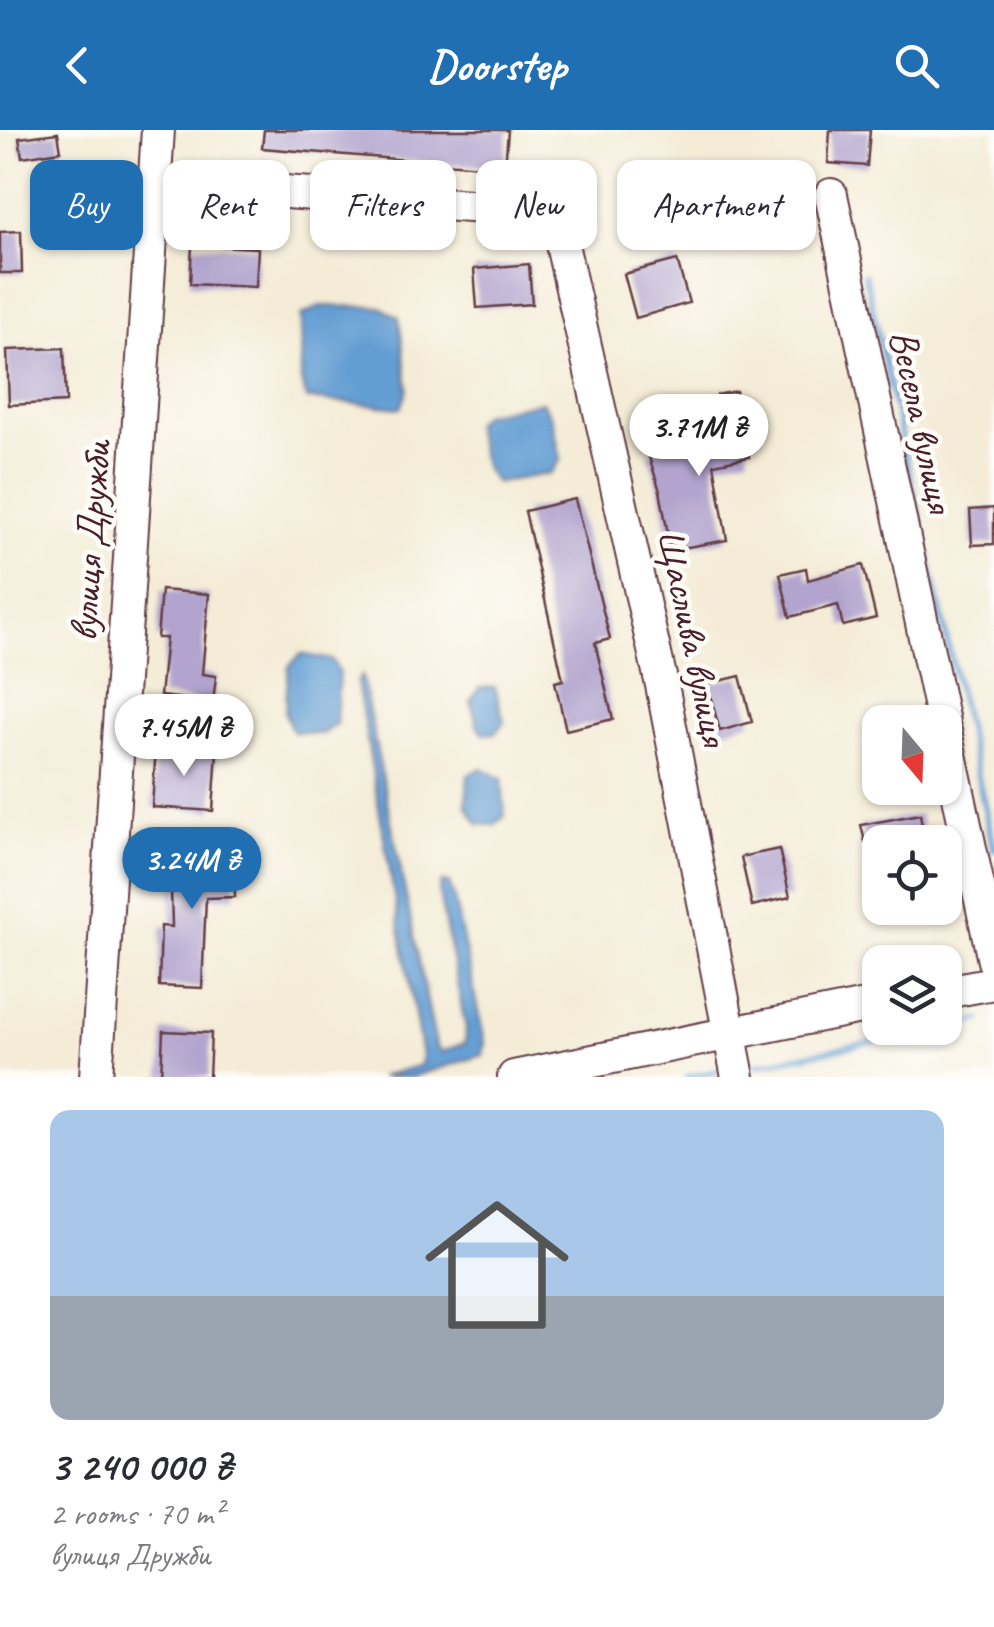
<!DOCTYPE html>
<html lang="en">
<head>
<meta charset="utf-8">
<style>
	:root { --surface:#fff; --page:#f2f2f3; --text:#2b2b33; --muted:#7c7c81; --accent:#1f6fb2 }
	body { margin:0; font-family:Caveat,sans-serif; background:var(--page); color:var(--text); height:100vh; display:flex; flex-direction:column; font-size:38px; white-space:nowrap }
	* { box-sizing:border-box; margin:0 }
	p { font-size:32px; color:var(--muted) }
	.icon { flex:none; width:55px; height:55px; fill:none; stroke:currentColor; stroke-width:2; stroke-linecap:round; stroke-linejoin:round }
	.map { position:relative; height:947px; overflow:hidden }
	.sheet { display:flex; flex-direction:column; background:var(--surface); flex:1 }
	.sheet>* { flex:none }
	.guide { position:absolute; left:30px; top:30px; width:935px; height:90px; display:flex; gap:20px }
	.needle { width:65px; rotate:161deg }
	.tools { position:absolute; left:862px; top:575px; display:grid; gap:20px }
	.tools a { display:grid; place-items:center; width:100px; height:100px; border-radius:20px; background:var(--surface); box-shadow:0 2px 8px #0004; font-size:50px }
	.price { position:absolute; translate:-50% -85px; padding:0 22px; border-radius:35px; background:#fff; color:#222; font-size:32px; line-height:65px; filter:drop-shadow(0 2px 5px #0008) }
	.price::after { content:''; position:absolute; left:50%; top:60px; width:30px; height:22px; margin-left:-15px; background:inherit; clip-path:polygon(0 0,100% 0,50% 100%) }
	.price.selected { background:var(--accent); color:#fff }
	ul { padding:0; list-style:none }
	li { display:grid; align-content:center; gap:20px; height:530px; padding:0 50px }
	li span { display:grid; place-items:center; height:310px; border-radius:20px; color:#555 }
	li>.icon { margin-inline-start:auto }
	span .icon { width:180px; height:180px; fill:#fffc; stroke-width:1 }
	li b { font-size:42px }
	.pill { padding:0 35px; border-radius:20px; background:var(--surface); box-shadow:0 2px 8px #0004; font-size:35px; line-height:90px }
	.pill.selected { background:var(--accent); color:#fff }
	header { display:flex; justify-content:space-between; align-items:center; height:130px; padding:0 50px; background:var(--accent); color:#fff; font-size:45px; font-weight:700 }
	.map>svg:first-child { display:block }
</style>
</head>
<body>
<header><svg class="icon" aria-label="back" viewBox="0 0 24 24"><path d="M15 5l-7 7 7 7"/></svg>Doorstep<svg class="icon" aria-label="search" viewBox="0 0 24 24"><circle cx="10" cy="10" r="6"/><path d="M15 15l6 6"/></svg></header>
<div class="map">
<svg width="994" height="947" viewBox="0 0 994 947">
	<rect width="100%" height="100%" fill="#fdfcf7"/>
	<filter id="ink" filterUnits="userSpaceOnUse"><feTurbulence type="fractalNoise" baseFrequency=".01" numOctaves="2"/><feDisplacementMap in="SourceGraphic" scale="20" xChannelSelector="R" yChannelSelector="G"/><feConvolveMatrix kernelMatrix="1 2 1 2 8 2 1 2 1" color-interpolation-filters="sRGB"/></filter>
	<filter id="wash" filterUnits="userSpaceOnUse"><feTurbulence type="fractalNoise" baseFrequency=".0048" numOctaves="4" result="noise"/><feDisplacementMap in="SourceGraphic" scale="40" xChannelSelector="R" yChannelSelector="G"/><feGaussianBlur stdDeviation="2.25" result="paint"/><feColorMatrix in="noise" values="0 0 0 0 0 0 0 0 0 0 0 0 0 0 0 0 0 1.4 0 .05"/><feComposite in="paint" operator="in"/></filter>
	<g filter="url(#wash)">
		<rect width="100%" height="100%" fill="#f4ecd7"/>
		<!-- water -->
		<g fill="#639ed3" stroke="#565e7f" stroke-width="2.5">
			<path d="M 320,176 L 381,177 L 399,188 L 408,259 L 401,278 L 307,269 L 301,251 L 301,186 Z"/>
			<path d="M 542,272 L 552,288 L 561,329 L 551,343 L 496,353 L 485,340 L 473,294 L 483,284 Z"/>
			<path d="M 301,524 L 332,530 L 339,543 L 336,594 L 322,604 L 293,602 L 285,583 L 289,536 Z"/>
			<path d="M 362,546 L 436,916 L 441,922 L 465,913 L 466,899 L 439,764 L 441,753 L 449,753 L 454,768 L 485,912 L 483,925 L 411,947 L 379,947 L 421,935 L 422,926 L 357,552 Z"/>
			<path d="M 495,557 L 504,592 L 495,603 L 485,604 L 477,595 L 471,571 L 479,558 Z"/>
			<path d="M 482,638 L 502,649 L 505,686 L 494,695 L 478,694 L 466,675 L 468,645 Z"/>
		</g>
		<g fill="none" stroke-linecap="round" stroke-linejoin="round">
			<!-- stream -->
			<g stroke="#639ed3" stroke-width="6">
				<path d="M 865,145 L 994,719"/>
				<path d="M 945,897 L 981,890"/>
				<path d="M 756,935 L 942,898"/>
				<path d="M 687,947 L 717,941"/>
			</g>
		</g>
		<g id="blocks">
			<!-- building -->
			<g fill="#b2a4ce">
				<path d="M 264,0 L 508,0 L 505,38 L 262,18 Z"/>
				<path d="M 830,0 L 870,0 L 867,36 L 828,33 Z"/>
				<path d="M 58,3 L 61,21 L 22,27 L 19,8 Z"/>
				<path d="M 21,101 L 22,143 L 0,143 L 0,102 Z"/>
				<path d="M 192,115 L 258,118 L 256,157 L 190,154 Z"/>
				<path d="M 677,130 L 689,173 L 636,188 L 624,144 Z"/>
				<path d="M 529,134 L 532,174 L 477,178 L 474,139 Z"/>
				<path d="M 64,218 L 66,272 L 9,275 L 7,220 Z"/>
				<path d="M 736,261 L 749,327 L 714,334 L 727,410 L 671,420 L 660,361 L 648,324 L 724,298 L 717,265 Z"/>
				<path d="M 575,369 L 610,509 L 595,513 L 613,589 L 566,600 L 555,552 L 563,550 L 525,381 Z"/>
				<path d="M 994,378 L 994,414 L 972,415 L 970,380 Z"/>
				<path d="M 863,435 L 876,488 L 843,496 L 838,475 L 790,487 L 780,444 L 806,438 L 808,450 Z"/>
				<path d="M 161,460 L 209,464 L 202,544 L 216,546 L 213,572 L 160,566 L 166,508 L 157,508 Z"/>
				<path d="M 740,546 L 752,592 L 720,601 L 707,554 Z"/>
				<path d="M 156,616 L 217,621 L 213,681 L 152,677 Z"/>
				<path d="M 920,684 L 925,712 L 865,712 L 861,695 Z"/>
				<path d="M 234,719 L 235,767 L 206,768 L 202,858 L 159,856 L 161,796 L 172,797 L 170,720 Z"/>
				<path d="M 779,719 L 790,767 L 752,776 L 741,727 Z"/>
				<path d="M 163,901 L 211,903 L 209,947 L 161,947 Z"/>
			</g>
		</g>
	</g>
	<g filter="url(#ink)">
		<use href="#blocks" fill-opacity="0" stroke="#643e45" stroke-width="2.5"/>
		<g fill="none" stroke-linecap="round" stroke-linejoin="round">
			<!-- minor casing -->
			<g stroke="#643e45" stroke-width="36">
				<g id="minor">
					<path d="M 155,52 L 536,81"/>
					<path d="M 831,65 L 943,592"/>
					<path d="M 556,88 L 662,555 L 738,947"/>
					<path d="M 945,601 L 994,831"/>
					<path d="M 945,862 L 994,853"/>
					<path d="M 96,947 L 158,0"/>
					<path d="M 514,947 L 880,873"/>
				</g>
			</g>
			<!-- minor -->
			<use href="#minor" stroke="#fff" stroke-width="32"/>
		</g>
	</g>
	<g text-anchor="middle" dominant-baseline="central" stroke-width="9" stroke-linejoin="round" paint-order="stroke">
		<!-- street labels -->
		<g font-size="40" fill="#4a1f2b" stroke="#fdfcf7">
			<text transform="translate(922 291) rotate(78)">Весела вулиця</text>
			<text transform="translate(90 411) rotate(-86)">вулиця Дружби</text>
			<text transform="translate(693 508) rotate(78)">Щаслива вулиця</text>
		</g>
	</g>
</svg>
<div class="tools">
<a><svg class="needle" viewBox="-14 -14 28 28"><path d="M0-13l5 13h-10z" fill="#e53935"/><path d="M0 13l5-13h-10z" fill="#7c7c81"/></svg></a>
<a><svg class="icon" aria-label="locate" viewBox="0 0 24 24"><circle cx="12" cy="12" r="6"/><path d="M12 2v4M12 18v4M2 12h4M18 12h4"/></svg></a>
<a><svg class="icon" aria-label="layers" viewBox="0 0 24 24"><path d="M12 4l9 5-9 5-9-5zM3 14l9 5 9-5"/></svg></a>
</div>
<b class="price" style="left:699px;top:349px">3.71M ₴</b>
<b class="price" style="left:184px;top:649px">7.45M ₴</b>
<b class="price selected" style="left:192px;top:782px">3.24M ₴</b>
<div class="guide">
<a class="pill selected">Buy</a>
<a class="pill">Rent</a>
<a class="pill">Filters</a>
<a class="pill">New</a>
<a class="pill">Apartment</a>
</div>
</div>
<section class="sheet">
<ul>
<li><span style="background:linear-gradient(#a9c7e8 60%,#9aa5b1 0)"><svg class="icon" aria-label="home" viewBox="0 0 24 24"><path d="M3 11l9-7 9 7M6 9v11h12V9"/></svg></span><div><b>3 240 000 ₴</b><p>2 rooms · 70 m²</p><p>вулиця Дружби</p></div></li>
</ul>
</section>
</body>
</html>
